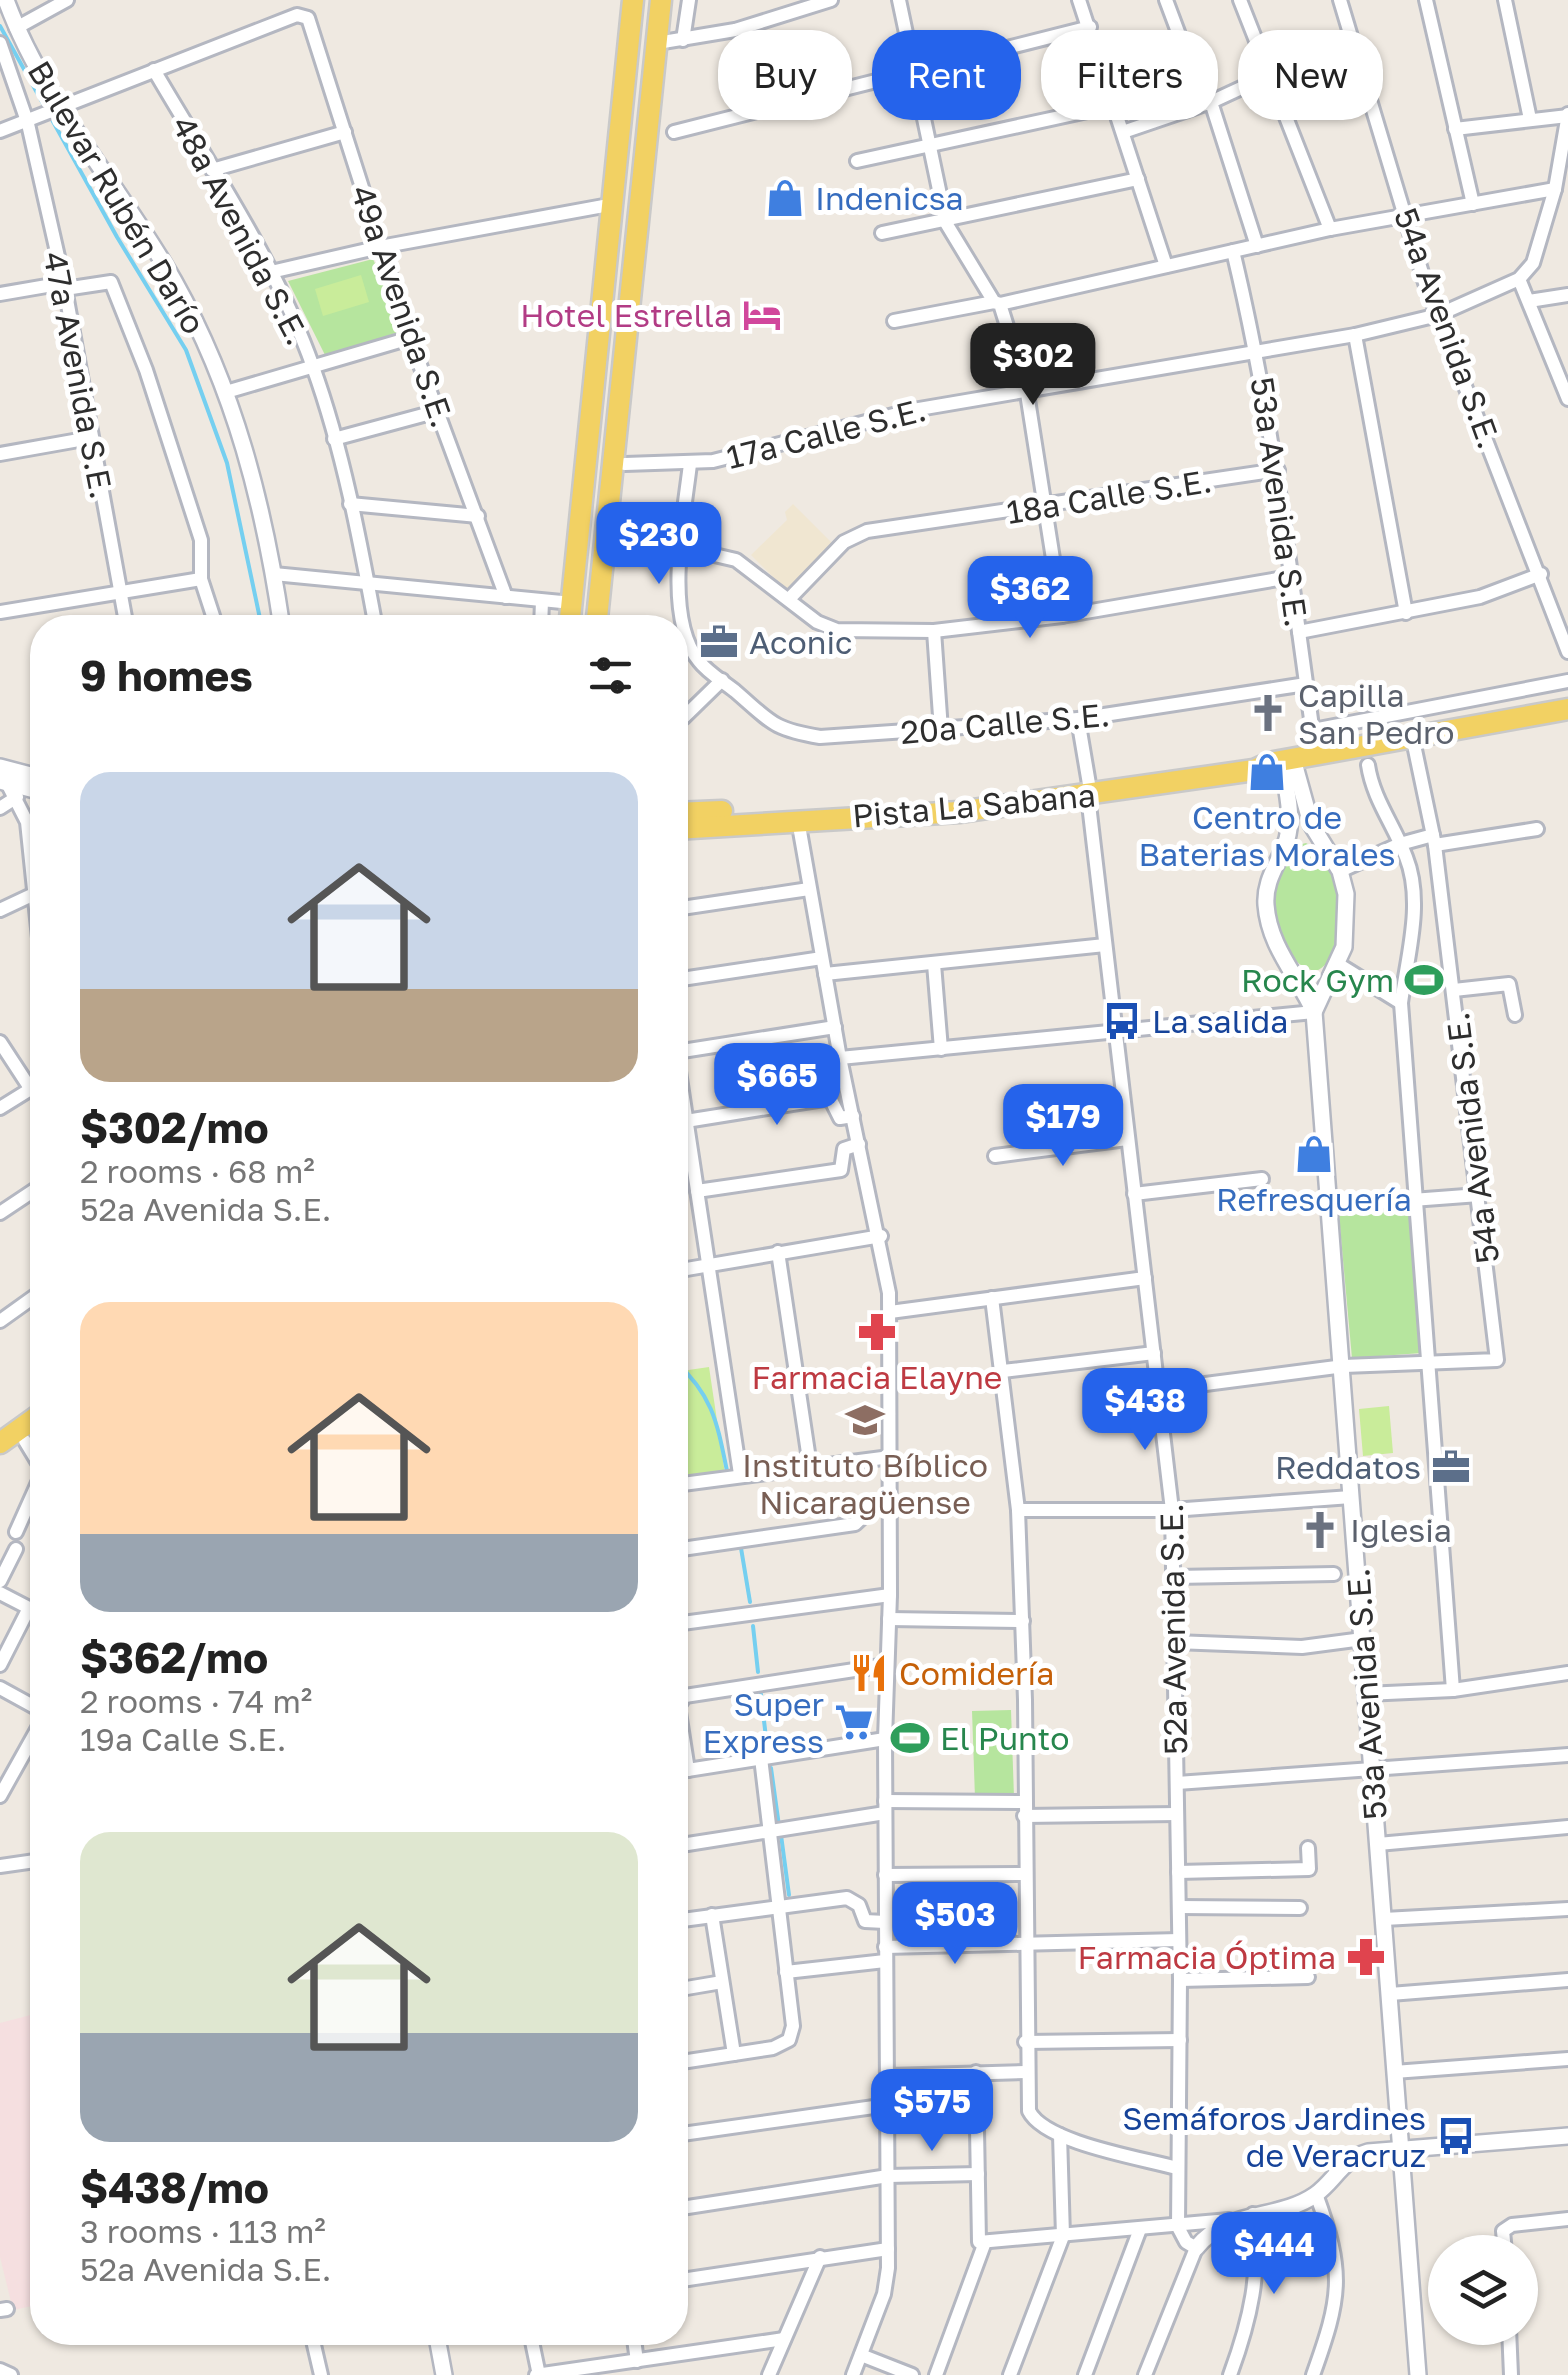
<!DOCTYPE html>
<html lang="en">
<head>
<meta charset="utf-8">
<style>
	:root { --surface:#fff; --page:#f2f2f2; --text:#222; --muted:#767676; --accent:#2563eb }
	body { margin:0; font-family:"Golos Text",sans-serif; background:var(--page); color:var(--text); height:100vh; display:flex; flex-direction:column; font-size:38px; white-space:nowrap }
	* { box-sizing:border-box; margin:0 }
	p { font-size:32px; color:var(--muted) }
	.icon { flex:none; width:55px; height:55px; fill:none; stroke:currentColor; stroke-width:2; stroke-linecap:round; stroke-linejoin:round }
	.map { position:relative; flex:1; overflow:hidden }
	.drawer { position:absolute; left:30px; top:615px; width:658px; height:1730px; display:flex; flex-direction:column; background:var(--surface); border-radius:40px; box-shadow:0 2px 8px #0004 }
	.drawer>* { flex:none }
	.top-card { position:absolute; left:718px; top:30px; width:700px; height:90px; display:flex; gap:20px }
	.controls { position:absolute; left:1428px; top:2235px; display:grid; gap:20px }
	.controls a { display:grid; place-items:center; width:110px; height:110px; border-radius:50%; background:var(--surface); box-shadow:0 2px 8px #0004; font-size:50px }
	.price { position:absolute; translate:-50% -85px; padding:0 22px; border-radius:20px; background:var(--accent); color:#fff; font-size:32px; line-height:65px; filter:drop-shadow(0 2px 5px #0008) }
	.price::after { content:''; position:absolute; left:50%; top:60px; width:30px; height:22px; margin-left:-15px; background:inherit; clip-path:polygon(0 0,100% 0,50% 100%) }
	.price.on { background:#222; color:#fff }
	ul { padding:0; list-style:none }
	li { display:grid; align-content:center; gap:20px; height:530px; padding:0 50px }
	li span { display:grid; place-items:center; height:310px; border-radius:30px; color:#555 }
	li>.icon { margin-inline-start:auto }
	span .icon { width:180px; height:180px; fill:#fffc; stroke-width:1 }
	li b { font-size:42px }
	h2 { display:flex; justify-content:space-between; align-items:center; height:120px; padding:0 50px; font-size:42px }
	.chip { padding:0 35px; border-radius:40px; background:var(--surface); box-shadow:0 2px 8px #0004; font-size:35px; line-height:90px }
	.chip.on { background:var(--accent); color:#fff }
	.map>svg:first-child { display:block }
</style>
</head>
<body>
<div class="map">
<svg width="1568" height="2375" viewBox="0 0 1568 2375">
	<rect width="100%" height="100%" fill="#efe9e1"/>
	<!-- education -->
	<path fill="#f0e6d1" d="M 793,504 L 833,544 L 786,590 L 751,555 L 787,520 L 785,512 Z"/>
	<!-- medical -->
	<path fill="#f5dfe0" d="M 42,2012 L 42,2304 L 13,2310 L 0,2257 L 0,2023 Z"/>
	<!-- green -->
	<g fill="#b6e59e">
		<path d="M 373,259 L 404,330 L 326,357 L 288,281 Z"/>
		<path d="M 1306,843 C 1344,861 1356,952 1316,971 C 1269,966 1258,853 1306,843 Z"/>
		<path d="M 1412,1209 L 1422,1353 L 1352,1358 L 1339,1216 Z"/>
		<path d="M 1011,1710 L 1014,1797 L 975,1798 L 972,1711 Z"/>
	</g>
	<!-- pitch -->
	<g fill="#c9ec9a">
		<path d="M 1176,52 L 1193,98 L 1165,108 L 1148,62 Z"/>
		<path d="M 361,275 L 369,302 L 323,316 L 315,289 Z"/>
		<path d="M 709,1367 L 725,1474 L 675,1482 L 675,1372 Z"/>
		<path d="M 1389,1406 L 1393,1453 L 1363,1456 L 1359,1409 Z"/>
	</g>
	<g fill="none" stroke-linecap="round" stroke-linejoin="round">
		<!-- stream -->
		<g stroke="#75cff0" stroke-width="4">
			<path d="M 0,26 L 117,237 L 186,350 L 227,463 L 262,628"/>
			<path d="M 675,1361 C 713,1396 717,1422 727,1471"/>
			<path d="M 741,1548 L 750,1602"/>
			<path d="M 753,1626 L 758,1672"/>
			<path d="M 760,1687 L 767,1746"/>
			<path d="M 771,1768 L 779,1826"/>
			<path d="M 781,1835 L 789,1895"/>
		</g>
		<!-- minor casing -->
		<g stroke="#b4b7c1" stroke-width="18">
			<g id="minor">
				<path d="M 899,0 L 946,223 L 994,302 L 1000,304 L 1026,387 L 1062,616"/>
				<path d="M 1079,0 L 1166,266"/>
				<path d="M 1166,0 L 1178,32"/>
				<path d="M 1240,0 L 1330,229"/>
				<path d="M 1340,0 L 1425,283 L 1568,652"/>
				<path d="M 1426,0 L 1473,204"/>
				<path d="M 1505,0 L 1530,119"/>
				<path d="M 16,28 L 67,0"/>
				<path d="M 683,40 L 689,0"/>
				<path d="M 0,43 L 28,124 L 64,283 L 127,628"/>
				<path d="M 657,43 L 735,30 L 831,0"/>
				<path d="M 154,70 C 210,166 276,262 313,367 C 343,450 360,541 376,628"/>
				<path d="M 1455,129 L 1568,116"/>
				<path d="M 0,131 L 297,15 L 308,18 L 410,338 L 506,597"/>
				<path d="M 674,132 L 1090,27"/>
				<path d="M 1123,132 L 1211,102"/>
				<path d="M 857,161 L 1115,105"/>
				<path d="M 212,170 L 345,132"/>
				<path d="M 882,233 L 1138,179"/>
				<path d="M 1257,246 L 1211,102 L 1267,76 L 1356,51"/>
				<path d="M 1233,251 C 1273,417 1292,586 1316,755"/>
				<path d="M 271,272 L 380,247 L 609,205"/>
				<path d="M 1519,279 L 1568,399"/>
				<path d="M 65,289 L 111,282 L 146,370 L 201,540 L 201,579 L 217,628"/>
				<path d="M 0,294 L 64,283"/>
				<path d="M 1529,301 L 1568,295"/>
				<path d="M 1000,304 L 1330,229 L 1555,189"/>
				<path d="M 894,321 L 994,302"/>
				<path d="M 1355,335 L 1406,613"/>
				<path d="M 226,392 L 410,338"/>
				<path d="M 334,439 L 438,411"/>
				<path d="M 0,454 L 90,438"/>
				<path d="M 625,464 L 713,461 L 913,410 L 1355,335 L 1438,315 L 1519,279 L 1533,263 L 1555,189 L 1568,114"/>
				<path d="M 690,464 C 684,516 663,618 699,661 C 708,673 724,682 735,691 C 771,722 772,729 820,737 L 1078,719 L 1306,684"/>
				<path d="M 350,504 L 478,516"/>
				<path d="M 680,547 L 736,560 L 817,622 L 837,630 L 934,631 L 1062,616 L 1290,577"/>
				<path d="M 274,574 L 572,603"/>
				<path d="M 790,598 L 844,542 L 867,531 L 1278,470"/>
				<path d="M 0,612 L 201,579"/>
				<path d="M 541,628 L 542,601"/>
				<path d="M 934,631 L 941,730"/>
				<path d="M 1299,632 L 1480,597 L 1541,574"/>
				<path d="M 675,717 L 683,718 L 722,680"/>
				<path d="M 1078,719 L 1089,784"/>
				<path d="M 1313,730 L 1568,681"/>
				<path d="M 1368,765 C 1373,799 1394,825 1406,857 C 1424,902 1407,957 1401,1003 L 1453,1690"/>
				<path d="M 6,781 L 27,822 L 42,967"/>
				<path d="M 1088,796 L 1172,1510 L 1180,1980 L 1178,2227 L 1186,2242 L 1196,2248 L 1145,2375"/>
				<path d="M 0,808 L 17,797"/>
				<path d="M 798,820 L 840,1058 L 889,1293 L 890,1595 L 885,1739 L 888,2268 L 884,2294 L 853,2375"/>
				<path d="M 1435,845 L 1537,829"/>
				<path d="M 1340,871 L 1400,844 L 1433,835"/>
				<path d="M 675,909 L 809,889"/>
				<path d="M 0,910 L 34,894"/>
				<path d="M 934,964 L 941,1049"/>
				<path d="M 1338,964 L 1401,1003"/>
				<path d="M 825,974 L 1105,945"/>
				<path d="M 675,980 L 822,958"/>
				<path d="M 1454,990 L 1509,984 L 1515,1015"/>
				<path d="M 0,1042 L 30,1088"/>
				<path d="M 675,1045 L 740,1474"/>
				<path d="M 676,1052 L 835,1027"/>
				<path d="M 840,1058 L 1314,1012"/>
				<path d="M 0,1108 L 42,1082"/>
				<path d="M 686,1121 L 830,1098 L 840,1118 L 853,1116"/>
				<path d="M 995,1156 L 1127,1139"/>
				<path d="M 697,1191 L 841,1170 L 844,1149 L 859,1144"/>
				<path d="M 1134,1194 L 1262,1179"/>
				<path d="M 1332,1206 L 1479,1195"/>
				<path d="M 0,1213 L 42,1185"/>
				<path d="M 778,1252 L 810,1466"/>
				<path d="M 675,1271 L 881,1236"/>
				<path d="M 992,1298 L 1018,1510 L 1025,1700 L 1029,2111 C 1045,2143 1141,2158 1177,2168"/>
				<path d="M 890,1312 L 1145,1278"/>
				<path d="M 0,1321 L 42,1291"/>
				<path d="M 1003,1371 L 1154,1353"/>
				<path d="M 1159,1390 L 1344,1366 L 1497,1360 L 1435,845 L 1413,740"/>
				<path d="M 25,1441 L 42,1469"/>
				<path d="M 675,1485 L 890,1457"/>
				<path d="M 1018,1510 L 1172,1510 L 1351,1497"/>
				<path d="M 16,1532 L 42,1474"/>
				<path d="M 675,1550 L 855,1524 L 871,1509 L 889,1506"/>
				<path d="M 1175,1577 L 1334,1574"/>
				<path d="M 0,1581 L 16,1549"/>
				<path d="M 0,1593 L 29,1608 L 0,1665"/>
				<path d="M 889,1619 L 1023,1621"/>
				<path d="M 675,1624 L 890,1595"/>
				<path d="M 1175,1642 L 1302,1647 L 1355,1640"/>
				<path d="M 0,1688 L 42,1711"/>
				<path d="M 1365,1694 L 1453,1690 L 1568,1673"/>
				<path d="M 688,1770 L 678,1706 L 685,1696 L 887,1665"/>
				<path d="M 675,1772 L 885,1739"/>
				<path d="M 1177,1783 L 1568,1755"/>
				<path d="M 0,1796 L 42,1721"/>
				<path d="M 885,1801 L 1024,1802"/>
				<path d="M 1024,1816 L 1177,1814"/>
				<path d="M 1378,1844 L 1568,1827"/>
				<path d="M 675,1846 L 885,1813"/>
				<path d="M 0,1866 L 42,1860"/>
				<path d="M 1178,1872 L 1309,1869 L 1308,1848"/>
				<path d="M 885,1875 L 1024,1874"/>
				<path d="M 1179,1907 L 1300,1908"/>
				<path d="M 712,1915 L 734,2054"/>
				<path d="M 1384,1919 L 1568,1909"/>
				<path d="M 675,1921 L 847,1898 L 859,1905 L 865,1921 L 885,1922"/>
				<path d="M 885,1947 L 1179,1940"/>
				<path d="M 786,1972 L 885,1961"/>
				<path d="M 1180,1980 L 1308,1977"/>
				<path d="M 675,1990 L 722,1982"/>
				<path d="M 1390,1994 L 1568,1980"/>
				<path d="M 1025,2042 L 1180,2040"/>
				<path d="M 675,2063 L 773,2048 L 789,2040 L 793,2026 L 761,1758"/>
				<path d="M 976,2072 L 979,2242 L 1229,2220"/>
				<path d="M 1394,2072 L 1568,2059"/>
				<path d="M 888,2076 L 1026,2072"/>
				<path d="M 675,2135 L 888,2105"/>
				<path d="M 675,2209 L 888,2176 L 978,2174"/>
				<path d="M 1505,2252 L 1503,2231 L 1512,2225 L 1568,2219"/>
				<path d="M 675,2281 L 888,2249"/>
				<path d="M 0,2310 L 7,2309"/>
				<path d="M 1509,2328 L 1511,2375"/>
				<path d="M 311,2332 L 321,2375"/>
				<path d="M 530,2332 L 539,2375"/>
				<path d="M 633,2332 L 637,2361"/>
				<path d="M 861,2355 L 912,2375"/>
				<path d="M 0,2370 L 11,2375"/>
				<path d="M 536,2375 L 784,2339"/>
				<path d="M 769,2375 L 820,2257"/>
				<path d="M 936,2375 L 985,2242"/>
				<path d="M 1010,2375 L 1063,2236 L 1060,2135"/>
				<path d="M 1085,2375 L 1140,2229"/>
				<path d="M 1230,2375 C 1250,2321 1262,2270 1253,2214"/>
				<path d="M 1313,2375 C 1341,2297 1345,2273 1316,2194"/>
			</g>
		</g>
		<!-- tertiary casing -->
		<g stroke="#b4b7c1" stroke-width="20">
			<g id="tertiary">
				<path d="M 6,0 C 43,102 121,187 174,281 C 235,390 264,505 282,628"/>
				<path d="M 1293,759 L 1311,824 L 1340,871 L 1346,894 L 1344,947 L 1314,1012"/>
				<path d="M 1282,760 C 1285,785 1294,814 1287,839 C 1280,862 1264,879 1266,905 C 1269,947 1298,976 1314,1012 L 1418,2375"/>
				<path d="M 0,767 L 42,778"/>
				<path d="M 0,781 L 42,792"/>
				<path d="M 1196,2248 C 1228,2208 1277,2221 1315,2195 C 1336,2180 1341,2160 1368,2152 L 1568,2136"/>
				<path d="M 436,2332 L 444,2375"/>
			</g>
		</g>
		<!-- primary casing -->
		<g stroke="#c9c9c9" stroke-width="25">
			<g id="primary">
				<path d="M 569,628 L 633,0"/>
				<path d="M 596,628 L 661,0"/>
				<path d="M 675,813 L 722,811"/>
				<path d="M 675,829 L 959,812 L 1254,770 L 1269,763 L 1568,709"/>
				<path d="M 0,1443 L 42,1413"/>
			</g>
		</g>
		<!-- minor -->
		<use href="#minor" stroke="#fff" stroke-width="12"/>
		<!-- tertiary -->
		<use href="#tertiary" stroke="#fff" stroke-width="15"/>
		<!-- primary -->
		<use href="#primary" stroke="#f2d163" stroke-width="20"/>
	</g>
	<!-- icons -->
	<defs>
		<g id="shop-bare" transform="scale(3)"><path d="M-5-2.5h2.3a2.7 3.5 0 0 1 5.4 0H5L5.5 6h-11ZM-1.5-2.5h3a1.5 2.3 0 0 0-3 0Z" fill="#3f7fe0" stroke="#fff" stroke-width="2.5" paint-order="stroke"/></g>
		<g id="hotel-bare" transform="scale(3)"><path d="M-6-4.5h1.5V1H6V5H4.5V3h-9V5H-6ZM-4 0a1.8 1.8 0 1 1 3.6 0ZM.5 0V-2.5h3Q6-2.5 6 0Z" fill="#d1479c" stroke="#fff" stroke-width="2.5" paint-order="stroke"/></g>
		<g id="office-bare" transform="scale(3)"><path d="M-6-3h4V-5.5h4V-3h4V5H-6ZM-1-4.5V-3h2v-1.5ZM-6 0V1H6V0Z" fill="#5c6f8a" stroke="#fff" stroke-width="2.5" paint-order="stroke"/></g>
		<g id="church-bare" transform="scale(3)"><path d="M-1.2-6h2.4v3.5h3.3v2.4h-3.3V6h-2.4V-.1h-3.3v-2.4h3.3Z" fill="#6b7280" stroke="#fff" stroke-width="2.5" paint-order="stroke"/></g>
		<g id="stadium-bare" transform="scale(3)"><path d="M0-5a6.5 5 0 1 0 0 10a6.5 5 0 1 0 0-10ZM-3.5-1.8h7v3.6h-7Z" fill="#2e9e5b" stroke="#fff" stroke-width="2.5" paint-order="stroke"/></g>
		<g id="bus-bare" transform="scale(3)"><path d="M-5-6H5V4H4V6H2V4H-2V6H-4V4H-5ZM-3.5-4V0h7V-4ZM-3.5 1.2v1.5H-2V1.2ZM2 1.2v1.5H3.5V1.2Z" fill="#1a4fb4" stroke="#fff" stroke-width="2.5" paint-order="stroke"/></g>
		<g id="pharmacy-bare" transform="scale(3)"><path d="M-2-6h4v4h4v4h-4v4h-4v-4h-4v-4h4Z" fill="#e0444e" stroke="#fff" stroke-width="2.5" paint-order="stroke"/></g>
		<g id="university-bare" transform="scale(3)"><path d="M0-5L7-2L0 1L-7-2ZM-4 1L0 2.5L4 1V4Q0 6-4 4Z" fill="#8d6e63" stroke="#fff" stroke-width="2.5" paint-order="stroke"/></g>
		<g id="restaurant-bare" transform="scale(3)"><path d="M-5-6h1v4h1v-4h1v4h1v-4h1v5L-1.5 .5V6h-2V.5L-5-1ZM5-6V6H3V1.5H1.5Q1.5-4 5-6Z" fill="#e8710a" stroke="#fff" stroke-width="2.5" paint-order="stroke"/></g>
		<g id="supermarket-bare" transform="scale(3)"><path d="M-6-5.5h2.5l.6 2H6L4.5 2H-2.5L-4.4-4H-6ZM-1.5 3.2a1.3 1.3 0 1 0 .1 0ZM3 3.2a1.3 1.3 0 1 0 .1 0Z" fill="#3f7fe0" stroke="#fff" stroke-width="2.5" paint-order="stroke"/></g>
	</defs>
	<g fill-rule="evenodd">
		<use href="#shop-bare" x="785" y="198"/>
		<use href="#hotel-bare" x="762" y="315"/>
		<use href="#office-bare" x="719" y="642"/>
		<use href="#church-bare" x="1268" y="713"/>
		<use href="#shop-bare" x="1267" y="772"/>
		<use href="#stadium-bare" x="1424" y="980"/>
		<use href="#bus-bare" x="1122" y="1021"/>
		<use href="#shop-bare" x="1314" y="1154"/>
		<use href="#pharmacy-bare" x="877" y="1332"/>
		<use href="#university-bare" x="865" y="1420"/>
		<use href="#office-bare" x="1451" y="1467"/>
		<use href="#church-bare" x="1320" y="1530"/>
		<use href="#restaurant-bare" x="869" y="1673"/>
		<use href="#supermarket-bare" x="854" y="1722"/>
		<use href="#stadium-bare" x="910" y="1738"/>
		<use href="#pharmacy-bare" x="1366" y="1957"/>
		<use href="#bus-bare" x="1456" y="2136"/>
	</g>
	<g text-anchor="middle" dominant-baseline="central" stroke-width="10" stroke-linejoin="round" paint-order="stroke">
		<!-- street labels -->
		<g font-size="32" fill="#2e2e2e" stroke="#fff">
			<text transform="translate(117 197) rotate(59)">Bulevar Rubén Darío</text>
			<text transform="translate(241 230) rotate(62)">48a Avenida S.E.</text>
			<text transform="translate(403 306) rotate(71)">49a Avenida S.E.</text>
			<text transform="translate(1448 328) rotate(70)">54a Avenida S.E.</text>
			<text transform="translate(79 375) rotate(79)">47a Avenida S.E.</text>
			<text transform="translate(826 433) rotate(-14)">17a Calle S.E.</text>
			<text transform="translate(1109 496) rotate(-9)">18a Calle S.E.</text>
			<text transform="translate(1280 502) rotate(82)">53a Avenida S.E.</text>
			<text transform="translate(1005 723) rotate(-5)">20a Calle S.E.</text>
			<text transform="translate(974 805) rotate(-5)">Pista La Sabana</text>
			<text transform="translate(1472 1138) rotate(-97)">54a Avenida S.E.</text>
			<text transform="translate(1173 1629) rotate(-91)">52a Avenida S.E.</text>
			<text transform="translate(1366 1694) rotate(-94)">53a Avenida S.E.</text>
		</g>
		<!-- shop labels -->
		<g font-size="32" fill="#366cbe" stroke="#fff">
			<text x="815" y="198" text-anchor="start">Indenicsa</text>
			<text x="1267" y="817">Centro de<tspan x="1267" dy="37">Baterias Morales</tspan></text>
			<text x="1314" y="1199">Refresquería</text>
			<text x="824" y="1704" text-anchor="end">Super<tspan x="824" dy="37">Express</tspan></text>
		</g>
		<!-- hotel labels -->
		<g font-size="32" fill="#b23c85" stroke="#fff" text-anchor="end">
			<text x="732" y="315">Hotel Estrella</text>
		</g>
		<!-- service labels -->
		<g font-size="32" fill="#4e5e75" stroke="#fff" text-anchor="start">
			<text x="749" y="642">Aconic</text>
			<text x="1421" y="1467" text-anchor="end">Reddatos</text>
		</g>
		<!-- worship labels -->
		<g font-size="32" fill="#5b616d" stroke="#fff" text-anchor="start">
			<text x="1298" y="695">Capilla<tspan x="1298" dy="37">San Pedro</tspan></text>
			<text x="1350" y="1530">Iglesia</text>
		</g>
		<!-- leisure labels -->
		<g font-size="32" fill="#27864d" stroke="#fff" text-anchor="end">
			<text x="1394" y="980">Rock Gym</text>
			<text x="940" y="1738" text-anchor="start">El Punto</text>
		</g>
		<!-- transit labels -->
		<g font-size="32" fill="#164399" stroke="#fff" text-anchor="start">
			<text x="1152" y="1021">La salida</text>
			<text x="1426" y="2118" text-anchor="end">Semáforos Jardines<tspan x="1426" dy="37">de Veracruz</tspan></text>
		</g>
		<!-- health labels -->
		<g font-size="32" fill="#be3a42" stroke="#fff">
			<text x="877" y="1377">Farmacia Elayne</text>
			<text x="1336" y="1957" text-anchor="end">Farmacia Óptima</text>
		</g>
		<!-- education labels -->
		<g font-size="32" fill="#785e54" stroke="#fff">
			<text x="865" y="1465">Instituto Bíblico<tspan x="865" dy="37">Nicaragüense</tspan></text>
		</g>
		<!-- food labels -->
		<g font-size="32" fill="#c56008" stroke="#fff" text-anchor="start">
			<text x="899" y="1673">Comidería</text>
		</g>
	</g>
</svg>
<div class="controls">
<a><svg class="icon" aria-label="layers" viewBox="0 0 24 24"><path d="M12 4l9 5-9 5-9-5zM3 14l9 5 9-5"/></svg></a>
</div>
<b class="price on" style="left:1033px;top:408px">$302</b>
<b class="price" style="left:659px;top:587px">$230</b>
<b class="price" style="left:1030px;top:641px">$362</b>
<b class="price" style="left:777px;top:1128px">$665</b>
<b class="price" style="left:1063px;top:1169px">$179</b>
<b class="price" style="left:1145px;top:1453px">$438</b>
<b class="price" style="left:955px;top:1967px">$503</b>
<b class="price" style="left:932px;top:2154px">$575</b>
<b class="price" style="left:1274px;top:2297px">$444</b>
<div class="top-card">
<a class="chip">Buy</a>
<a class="chip on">Rent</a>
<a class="chip">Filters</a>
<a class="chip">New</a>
</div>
<section class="drawer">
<h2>9 homes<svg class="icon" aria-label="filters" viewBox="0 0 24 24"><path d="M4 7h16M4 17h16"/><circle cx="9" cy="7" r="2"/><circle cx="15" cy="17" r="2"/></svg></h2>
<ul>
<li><span style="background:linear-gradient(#c9d6e8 70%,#b9a48a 0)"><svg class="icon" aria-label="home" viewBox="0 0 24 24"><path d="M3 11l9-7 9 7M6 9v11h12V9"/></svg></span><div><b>$302/mo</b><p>2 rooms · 68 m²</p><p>52a Avenida S.E.</p></div></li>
<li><span style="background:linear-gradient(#ffd9b3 75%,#9aa5b1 0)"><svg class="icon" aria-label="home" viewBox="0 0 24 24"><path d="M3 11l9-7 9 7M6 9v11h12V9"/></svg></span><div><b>$362/mo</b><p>2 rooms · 74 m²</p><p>19a Calle S.E.</p></div></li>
<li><span style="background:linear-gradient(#dfe7d0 65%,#9aa5b1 0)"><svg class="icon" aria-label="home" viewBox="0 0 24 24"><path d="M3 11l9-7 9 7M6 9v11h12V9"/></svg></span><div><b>$438/mo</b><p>3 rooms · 113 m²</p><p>52a Avenida S.E.</p></div></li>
</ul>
</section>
</div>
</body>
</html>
